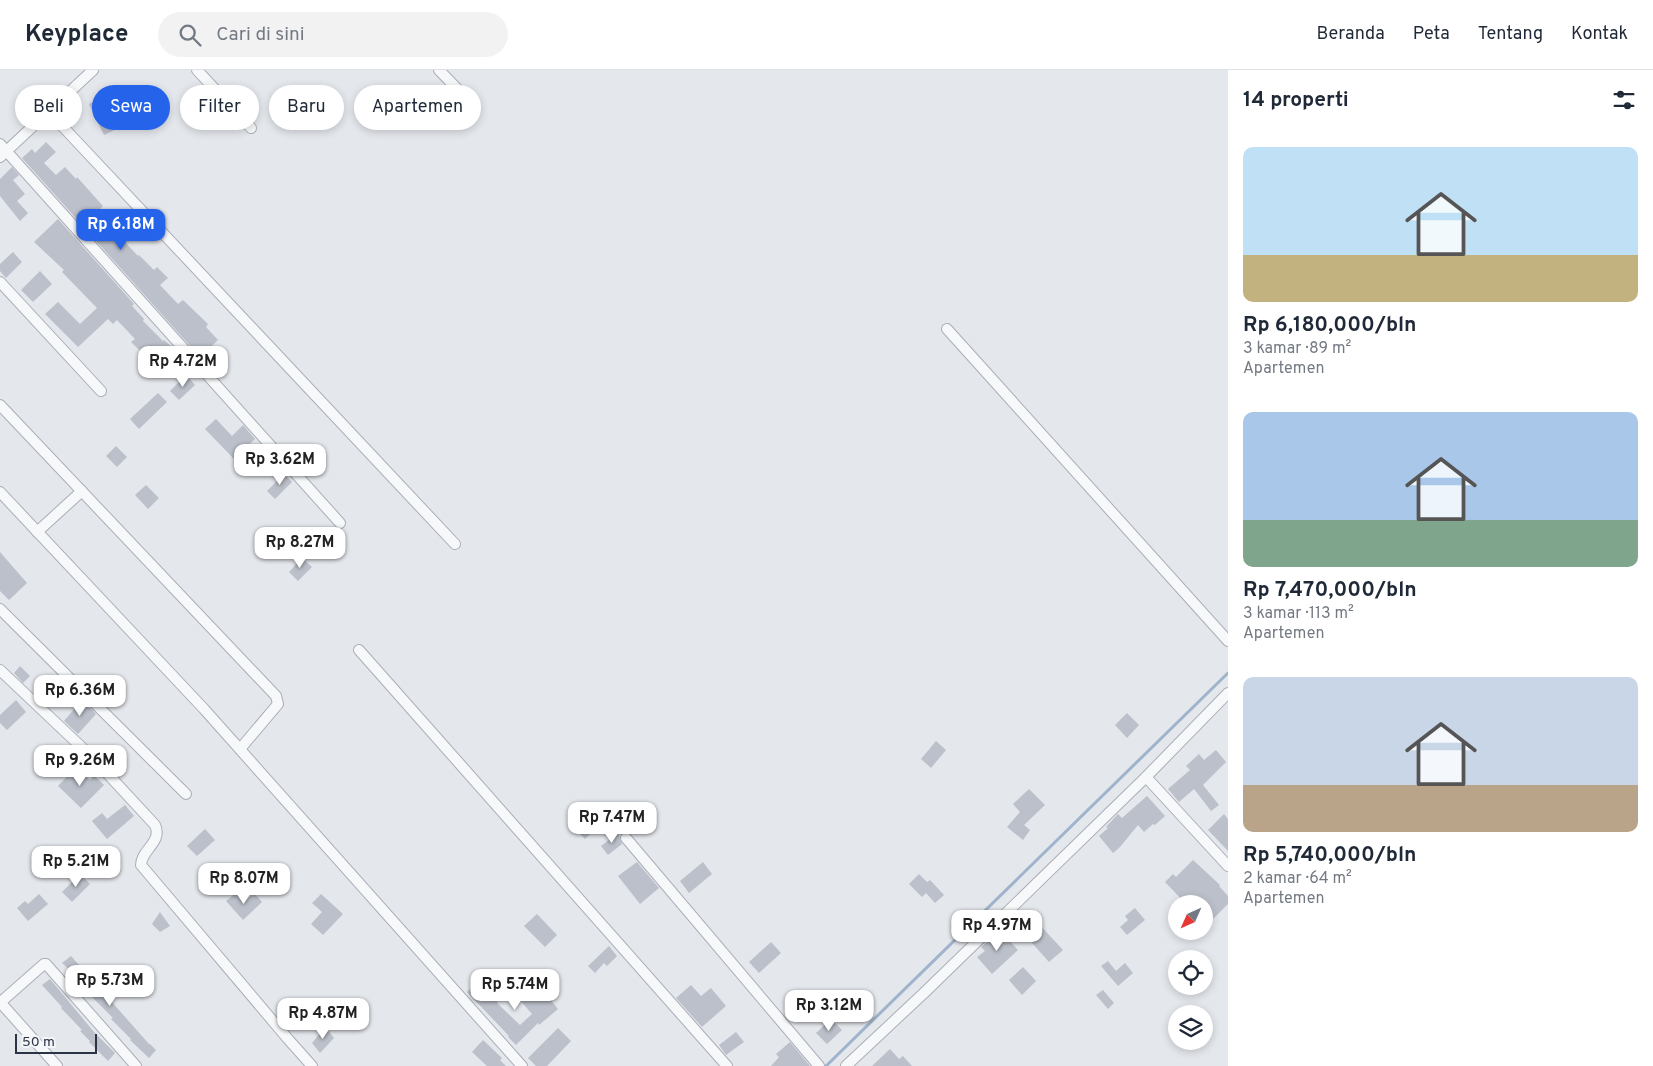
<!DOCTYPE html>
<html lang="id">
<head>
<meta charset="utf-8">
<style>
	:root { --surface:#fff; --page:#f2f2f3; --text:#1f2937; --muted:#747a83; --line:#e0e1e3; --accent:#2563eb }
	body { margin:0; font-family:Overpass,sans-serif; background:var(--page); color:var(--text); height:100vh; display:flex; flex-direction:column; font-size:19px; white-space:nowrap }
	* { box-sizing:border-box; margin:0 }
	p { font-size:16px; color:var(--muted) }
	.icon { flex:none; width:28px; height:28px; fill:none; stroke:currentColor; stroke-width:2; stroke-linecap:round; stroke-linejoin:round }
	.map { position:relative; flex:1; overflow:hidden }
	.details { display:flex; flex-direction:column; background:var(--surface); width:425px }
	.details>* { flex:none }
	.guide { position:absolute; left:15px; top:15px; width:475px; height:45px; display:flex; gap:10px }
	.needle { width:32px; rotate:225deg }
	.fabs { position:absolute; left:1168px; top:825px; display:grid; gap:10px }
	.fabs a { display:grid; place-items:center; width:45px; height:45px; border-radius:50%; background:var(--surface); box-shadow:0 2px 8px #0003; font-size:25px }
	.scale { position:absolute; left:15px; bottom:12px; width:82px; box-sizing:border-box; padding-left:5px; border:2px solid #2b3445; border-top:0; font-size:14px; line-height:18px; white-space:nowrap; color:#2b3445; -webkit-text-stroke:4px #f4f6f9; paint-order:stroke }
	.price { position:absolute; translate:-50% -42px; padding:0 11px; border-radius:10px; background:#fff; color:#222; font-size:16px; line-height:32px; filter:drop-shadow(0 1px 2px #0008) }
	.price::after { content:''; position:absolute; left:50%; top:30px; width:15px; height:11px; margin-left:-8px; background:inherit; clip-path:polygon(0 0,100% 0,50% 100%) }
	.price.selected { background:var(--accent); color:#fff }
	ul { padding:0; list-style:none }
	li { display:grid; align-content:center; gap:10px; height:265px; padding:0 15px }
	li span { display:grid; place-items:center; height:155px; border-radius:10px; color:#555 }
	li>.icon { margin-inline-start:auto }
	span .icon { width:90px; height:90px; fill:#fffc; stroke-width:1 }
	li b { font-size:21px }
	h2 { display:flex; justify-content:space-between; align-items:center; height:60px; padding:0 15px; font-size:21px }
	.pill { padding:0 18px; border-radius:22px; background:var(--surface); box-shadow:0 2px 8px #0003; font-size:18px; line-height:45px }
	.pill.selected { background:var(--accent); color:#fff }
	header { display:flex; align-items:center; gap:30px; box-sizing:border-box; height:70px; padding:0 25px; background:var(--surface); border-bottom:1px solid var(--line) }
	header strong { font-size:24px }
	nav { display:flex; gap:28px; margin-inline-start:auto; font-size:18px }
	.search { width:350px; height:45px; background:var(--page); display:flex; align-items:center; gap:12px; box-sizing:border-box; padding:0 18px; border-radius:28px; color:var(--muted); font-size:19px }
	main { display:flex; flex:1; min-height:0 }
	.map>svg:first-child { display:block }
</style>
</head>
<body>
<header>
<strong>Keyplace</strong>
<div class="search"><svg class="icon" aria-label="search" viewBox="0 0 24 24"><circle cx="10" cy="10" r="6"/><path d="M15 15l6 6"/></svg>Cari di sini</div>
<nav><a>Beranda</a><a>Peta</a><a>Tentang</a><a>Kontak</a></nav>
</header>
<main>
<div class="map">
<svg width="1228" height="996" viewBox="0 0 1228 996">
	<rect width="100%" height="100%" fill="#e4e7ec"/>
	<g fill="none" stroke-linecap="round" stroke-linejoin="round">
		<!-- stream -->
		<path stroke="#9fb4cc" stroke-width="3" d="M 826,996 L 1228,603"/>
	</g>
	<!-- building -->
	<g fill="#bbc0ca">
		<path d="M 123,18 L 137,49 L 104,65 L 89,34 Z"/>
		<path d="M 46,72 L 56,82 L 44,93 L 56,105 L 65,97 L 76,109 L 77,107 L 103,136 L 95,144 L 109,160 L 114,156 L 125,167 L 123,170 L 138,186 L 139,185 L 154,200 L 157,197 L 168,208 L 160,215 L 178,234 L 183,230 L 208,254 L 206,257 L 218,270 L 200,287 L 22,88 L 32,79 L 35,83 Z"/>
		<path d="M 12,97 L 19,105 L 13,110 L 25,124 L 17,131 L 28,143 L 20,151 L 0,126 L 0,109 Z"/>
		<path d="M 58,149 L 134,234 L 132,236 L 144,249 L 143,251 L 163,271 L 164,270 L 173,278 L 155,295 L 131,272 L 135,269 L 117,250 L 113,254 L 108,249 L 78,277 L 45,244 L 58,232 L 80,254 L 97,238 L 62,202 L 64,200 L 34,172 Z"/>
		<path d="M 13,182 L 22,192 L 6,208 L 0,201 L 0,194 Z"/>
		<path d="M 40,201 L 52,214 L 33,232 L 21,220 Z"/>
		<path d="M 186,305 L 195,315 L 179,330 L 170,321 Z"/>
		<path d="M 158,323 L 167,332 L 139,359 L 130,349 Z"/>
		<path d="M 216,349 L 232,366 L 243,355 L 255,369 L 234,389 L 205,359 Z"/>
		<path d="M 116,376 L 127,387 L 117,397 L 106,386 Z"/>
		<path d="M 284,404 L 292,412 L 275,429 L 267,421 Z"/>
		<path d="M 146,415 L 159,428 L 148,439 L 135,425 Z"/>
		<path d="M 0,482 L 27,513 L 9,530 L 0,521 Z"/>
		<path d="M 302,488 L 312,497 L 298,511 L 289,502 Z"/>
		<path d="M 20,596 L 30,606 L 23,613 L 14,603 Z"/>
		<path d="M 16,630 L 26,642 L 7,660 L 0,653 L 0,645 Z"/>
		<path d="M 82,630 L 96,644 L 78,664 L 64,651 Z"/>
		<path d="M 1127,643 L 1139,655 L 1127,668 L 1115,655 Z"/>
		<path d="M 936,671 L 946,680 L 931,698 L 921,689 Z"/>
		<path d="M 1216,680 L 1226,692 L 1203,715 L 1219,735 L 1211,741 L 1194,719 L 1179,732 L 1168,719 L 1190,700 L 1186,696 L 1199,684 L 1204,690 Z"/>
		<path d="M 76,697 L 90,710 L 94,705 L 104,715 L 81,738 L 58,716 Z"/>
		<path d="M 1029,719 L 1045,735 L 1024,755 L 1030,760 L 1023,770 L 1007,757 L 1020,742 L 1013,734 Z"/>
		<path d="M 1147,726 L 1165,746 L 1155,755 L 1153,754 L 1144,762 L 1138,755 L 1120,777 L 1113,783 L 1099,766 L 1108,758 L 1106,757 L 1118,744 L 1122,748 Z"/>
		<path d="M 125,735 L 134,746 L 107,769 L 92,751 L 102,743 L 107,749 Z"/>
		<path d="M 1224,744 L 1228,749 L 1228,781 L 1208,760 Z"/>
		<path d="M 592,746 L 601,754 L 585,769 L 577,761 Z"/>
		<path d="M 205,759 L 215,770 L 197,786 L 187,776 Z"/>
		<path d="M 618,763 L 622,774 L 608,785 L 601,776 Z"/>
		<path d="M 1193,790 L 1220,815 L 1219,816 L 1228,826 L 1228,834 L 1204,858 L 1204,834 L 1186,834 L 1165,812 L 1173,804 L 1176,807 Z"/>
		<path d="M 637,792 L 659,818 L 640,834 L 618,806 Z"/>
		<path d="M 703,792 L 712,804 L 689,823 L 680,811 Z"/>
		<path d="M 80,804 L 90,814 L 72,832 L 62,822 Z"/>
		<path d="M 919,804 L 927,812 L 930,810 L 944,825 L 935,833 L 926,823 L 922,827 L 909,814 Z"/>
		<path d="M 237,822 L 245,831 L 254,823 L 262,832 L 243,850 L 226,831 Z"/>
		<path d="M 39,824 L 48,834 L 28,851 L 17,838 L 25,831 L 28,834 Z"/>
		<path d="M 321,824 L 343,844 L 323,865 L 311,854 L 322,842 L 312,833 Z"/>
		<path d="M 1135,838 L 1145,850 L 1127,865 L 1120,857 L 1128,850 L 1125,846 Z"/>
		<path d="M 160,842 L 170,856 L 160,862 L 152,854 Z"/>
		<path d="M 537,844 L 557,865 L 545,877 L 524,856 Z"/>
		<path d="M 1037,852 L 1063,880 L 1049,892 L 1024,864 Z"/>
		<path d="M 1000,861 L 1018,880 L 992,904 L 977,887 L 985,881 L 981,877 Z"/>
		<path d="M 771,872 L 781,883 L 759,903 L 749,892 Z"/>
		<path d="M 609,876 L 617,886 L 607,896 L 604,893 L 595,903 L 588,896 Z"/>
		<path d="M 71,886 L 149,974 L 150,974 L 156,980 L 149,988 L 130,970 L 131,969 L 111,949 L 113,948 L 92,927 L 94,925 L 71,903 L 72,902 L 62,893 Z"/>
		<path d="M 1108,891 L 1116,901 L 1125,893 L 1133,903 L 1118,916 L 1101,896 Z"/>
		<path d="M 1023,897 L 1036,911 L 1022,925 L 1009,910 Z"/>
		<path d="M 50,909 L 94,962 L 115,983 L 108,991 L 89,972 L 90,971 L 80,961 L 82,960 L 61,938 L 62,937 L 42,915 Z"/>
		<path d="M 478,911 L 498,932 L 497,933 L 520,955 L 532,944 L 519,929 L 534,916 L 548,931 L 550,929 L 558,939 L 539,955 L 538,953 L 516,975 L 508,967 L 509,966 L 467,922 Z"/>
		<path d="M 691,915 L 701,926 L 711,918 L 726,936 L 702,957 L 676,928 Z"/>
		<path d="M 1103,920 L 1114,933 L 1108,939 L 1096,925 Z"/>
		<path d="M 831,949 L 842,960 L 827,974 L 816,963 Z"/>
		<path d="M 325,957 L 334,968 L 320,983 L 312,973 Z"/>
		<path d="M 558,958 L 571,971 L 547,996 L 536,996 L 528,988 Z"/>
		<path d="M 736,962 L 744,972 L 726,985 L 719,975 Z"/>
		<path d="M 483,970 L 502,988 L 500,990 L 506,996 L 487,996 L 472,982 Z"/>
		<path d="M 790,972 L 810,996 L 771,996 L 779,987 L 776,984 Z"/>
		<path d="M 890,979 L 899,989 L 903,986 L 912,996 L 872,996 Z"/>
	</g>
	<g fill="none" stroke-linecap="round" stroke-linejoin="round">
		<!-- minor casing -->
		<g stroke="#a9aeb7" stroke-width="12">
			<g id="minor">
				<path d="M 197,0 L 251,58"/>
				<path d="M 439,0 L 468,30"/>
				<path d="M 49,42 L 455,474"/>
				<path d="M 0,74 L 340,453"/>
				<path d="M 0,87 L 93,0"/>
				<path d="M 0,212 L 101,321"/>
				<path d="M 947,259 L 1228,571"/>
				<path d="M 0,335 L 276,626 L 278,634 L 240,679"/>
				<path d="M 0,422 L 204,639 L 522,996"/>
				<path d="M 37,462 L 82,421"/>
				<path d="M 0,539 L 186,724"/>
				<path d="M 359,580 L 727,996"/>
				<path d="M 0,600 L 93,688 L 155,755 C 163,772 141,780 141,795 L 288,969 L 312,996"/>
				<path d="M 1146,707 L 1228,796"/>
				<path d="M 626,768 L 819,996"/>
				<path d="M 57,996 L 1,933 L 2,931 L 44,894 L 46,894 L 136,996"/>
				<path d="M 846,996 L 925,922 L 1146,707 L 1228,623"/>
			</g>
		</g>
		<!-- minor -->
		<use href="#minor" stroke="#f7f8fa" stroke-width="10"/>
	</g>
</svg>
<div class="fabs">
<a><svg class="needle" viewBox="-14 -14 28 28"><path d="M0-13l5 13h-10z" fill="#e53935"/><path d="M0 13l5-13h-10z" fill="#747a83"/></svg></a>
<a><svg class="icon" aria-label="locate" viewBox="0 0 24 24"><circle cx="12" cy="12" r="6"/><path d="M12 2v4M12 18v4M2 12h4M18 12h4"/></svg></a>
<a><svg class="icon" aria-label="layers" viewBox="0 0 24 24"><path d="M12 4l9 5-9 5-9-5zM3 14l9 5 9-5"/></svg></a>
</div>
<div class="scale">50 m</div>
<b class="price selected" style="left:121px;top:181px">Rp 6.18M</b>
<b class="price" style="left:183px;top:318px">Rp 4.72M</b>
<b class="price" style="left:280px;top:416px">Rp 3.62M</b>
<b class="price" style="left:300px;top:499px">Rp 8.27M</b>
<b class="price" style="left:80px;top:647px">Rp 6.36M</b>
<b class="price" style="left:80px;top:717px">Rp 9.26M</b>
<b class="price" style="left:612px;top:774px">Rp 7.47M</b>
<b class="price" style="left:76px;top:818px">Rp 5.21M</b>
<b class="price" style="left:244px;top:835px">Rp 8.07M</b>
<b class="price" style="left:997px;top:882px">Rp 4.97M</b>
<b class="price" style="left:110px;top:937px">Rp 5.73M</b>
<b class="price" style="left:515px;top:941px">Rp 5.74M</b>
<b class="price" style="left:829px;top:962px">Rp 3.12M</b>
<b class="price" style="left:323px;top:970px">Rp 4.87M</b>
<div class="guide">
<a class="pill">Beli</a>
<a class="pill selected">Sewa</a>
<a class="pill">Filter</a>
<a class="pill">Baru</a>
<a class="pill">Apartemen</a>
</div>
</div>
<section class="details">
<h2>14 properti<svg class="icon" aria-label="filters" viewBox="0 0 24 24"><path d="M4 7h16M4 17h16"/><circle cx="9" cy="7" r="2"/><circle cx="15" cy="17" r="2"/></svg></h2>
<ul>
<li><span style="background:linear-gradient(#bfe0f5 70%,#c2b280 0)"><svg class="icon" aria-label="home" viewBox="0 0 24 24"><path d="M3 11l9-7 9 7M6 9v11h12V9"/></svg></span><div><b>Rp 6,180,000/bln</b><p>3 kamar · 89 m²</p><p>Apartemen</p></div></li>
<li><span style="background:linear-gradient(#a9c7e8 70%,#7fa58c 0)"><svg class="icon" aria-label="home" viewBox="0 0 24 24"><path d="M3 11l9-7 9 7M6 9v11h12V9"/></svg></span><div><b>Rp 7,470,000/bln</b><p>3 kamar · 113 m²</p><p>Apartemen</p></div></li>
<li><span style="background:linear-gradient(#c9d6e8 70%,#b9a48a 0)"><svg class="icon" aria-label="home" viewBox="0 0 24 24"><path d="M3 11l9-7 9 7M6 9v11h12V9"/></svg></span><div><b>Rp 5,740,000/bln</b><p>2 kamar · 64 m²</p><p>Apartemen</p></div></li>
</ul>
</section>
</main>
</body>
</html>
